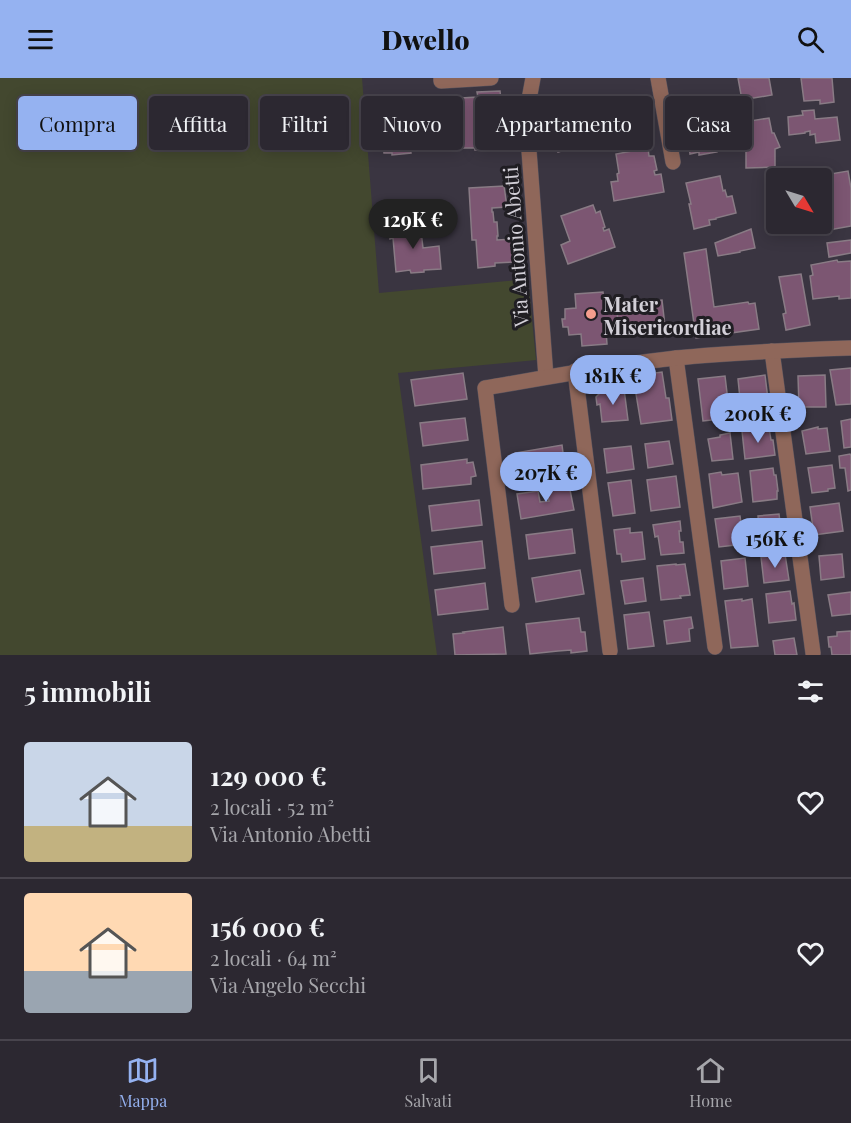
<!DOCTYPE html>
<html lang="it">
<head>
<meta charset="utf-8">
<style>
	:root { --surface:#2c2831; --page:#38343d; --text:#f1f3f6; --muted:#a6a6ab; --line:#48444d; --accent:#95b2f1 }
	body { margin:0; font-family:"Playfair Display",serif; background:var(--page); color:var(--text); height:100vh; display:flex; flex-direction:column; font-size:22px; white-space:nowrap }
	* { box-sizing:border-box; margin:0 }
	p { font-size:20px; color:var(--muted) }
	.icon { flex:none; width:33px; height:33px; fill:none; stroke:currentColor; stroke-width:2; stroke-linecap:round; stroke-linejoin:round }
	.map { position:relative; height:577px; overflow:hidden }
	.drawer { display:flex; flex-direction:column; background:var(--surface); flex:1 }
	.drawer>* { flex:none }
	.top-card { position:absolute; left:18px; top:18px; width:816px; height:54px; display:flex; gap:12px }
	.needle { width:39px; rotate:128deg }
	.tools { position:absolute; left:766px; top:90px; display:grid; gap:12px }
	.tools a { display:grid; place-items:center; width:66px; height:66px; border-radius:6px; background:var(--surface); box-shadow:0 3px 15px #0003,0 0 0 2px var(--line); font-size:30px }
	.price { position:absolute; translate:-50% -51px; padding:0 14px; border-radius:21px; background:var(--accent); color:#111; font-size:20px; line-height:39px; filter:drop-shadow(0 2px 3px #0008) }
	.price::after { content:''; position:absolute; left:50%; top:36px; width:18px; height:14px; margin-left:-9px; background:inherit; clip-path:polygon(0 0,100% 0,50% 100%) }
	.price.active { background:#222; color:#fff }
	ul { padding:0; list-style:none }
	li { display:flex; align-items:center; gap:18px; height:150px; padding:0 24px }
	li+li { border-top:2px solid var(--line) }
	li span { display:grid; place-items:center; flex:none; width:168px; height:120px; border-radius:6px; color:#555 }
	li>.icon { margin-inline-start:auto }
	span .icon { width:72px; height:72px; fill:#fffc; stroke-width:1 }
	li b { font-size:26px }
	h2 { display:flex; justify-content:space-between; align-items:center; height:72px; padding:0 24px; font-size:26px }
	.pill { padding:0 21px; border-radius:6px; background:var(--surface); box-shadow:0 3px 15px #0003,0 0 0 2px var(--line); font-size:21px; line-height:54px }
	.pill.active { background:var(--accent); color:#111 }
	header { display:flex; justify-content:space-between; align-items:center; height:78px; padding:0 24px; background:var(--accent); color:#111; font-size:27px; font-weight:800 }
	.menu { display:flex; justify-content:space-around; align-items:center; height:84px; border-top:2px solid var(--line); background:var(--surface); font-size:16px; color:var(--muted) }
	.menu a { display:grid; justify-items:center; gap:3px }
	.menu .active { color:var(--accent) }
	.map>svg:first-child { display:block }
</style>
</head>
<body>
<header><svg class="icon" aria-label="menu" viewBox="0 0 24 24"><path d="M4 6h16M4 12h16M4 18h16"/></svg>Dwello<svg class="icon" aria-label="search" viewBox="0 0 24 24"><circle cx="10" cy="10" r="6"/><path d="M15 15l6 6"/></svg></header>
<div class="map">
<svg width="851" height="577" viewBox="0 0 851 577">
	<rect width="100%" height="100%" fill="#3a3541"/>
	<!-- green -->
	<path fill="#43482f" d="M 0,0 L 362,0 L 379,215 L 528,201 L 536,282 L 398,295 L 437,577 L 0,577 Z"/>
	<!-- building -->
	<g fill="#7c5672" stroke="#897b85" stroke-width="1.5">
		<path d="M 738,0 L 769,0 L 772,17 L 742,22 Z"/>
		<path d="M 801,0 L 832,0 L 834,24 L 820,26 L 820,22 L 804,23 Z"/>
		<path d="M 500,13 L 506,67 L 489,68 L 489,71 L 475,72 L 475,70 L 460,70 L 457,37 L 455,37 L 454,23 L 461,23 L 461,20 L 478,19 L 477,14 Z"/>
		<path d="M 584,18 L 587,26 L 592,24 L 597,40 L 595,40 L 596,44 L 600,42 L 605,60 L 558,74 L 552,56 L 560,53 L 559,49 L 561,48 L 554,27 Z"/>
		<path d="M 411,25 L 411,28 L 429,26 L 430,49 L 413,50 L 415,67 L 410,68 L 411,75 L 392,77 L 392,75 L 384,75 L 383,62 L 386,62 L 383,30 L 398,29 L 397,26 Z"/>
		<path d="M 710,26 L 714,59 L 715,59 L 717,74 L 699,77 L 699,74 L 690,76 L 689,67 L 686,67 L 683,31 Z"/>
		<path d="M 814,32 L 815,41 L 837,39 L 840,62 L 816,65 L 815,56 L 810,57 L 810,53 L 805,54 L 805,55 L 789,57 L 788,39 L 803,37 L 802,33 Z"/>
		<path d="M 769,40 L 772,55 L 774,55 L 780,69 L 775,71 L 775,89 L 746,90 L 746,66 L 748,66 L 744,44 Z"/>
		<path d="M 648,70 L 649,78 L 654,78 L 657,92 L 654,93 L 655,97 L 661,96 L 664,114 L 614,123 L 611,104 L 618,103 L 617,96 L 619,95 L 616,76 Z"/>
		<path d="M 812,93 L 813,99 L 798,100 L 797,95 Z"/>
		<path d="M 848,93 L 851,110 L 851,148 L 818,154 L 817,152 L 806,154 L 804,146 L 822,146 L 822,100 L 807,100 Z"/>
		<path d="M 720,98 L 723,113 L 725,112 L 727,119 L 732,118 L 736,135 L 716,140 L 716,141 L 709,142 L 710,147 L 694,151 L 689,126 L 691,126 L 686,105 Z"/>
		<path d="M 504,108 L 507,129 L 492,130 L 492,134 L 493,134 L 494,144 L 497,144 L 498,158 L 497,158 L 497,162 L 514,161 L 514,184 L 495,185 L 495,188 L 478,190 L 476,162 L 472,162 L 469,110 Z"/>
		<path d="M 777,112 L 777,146 L 794,146 L 794,147 L 771,150 L 766,113 Z"/>
		<path d="M 593,127 L 596,135 L 600,133 L 605,149 L 603,150 L 604,153 L 609,151 L 615,169 L 568,186 L 561,167 L 570,163 L 561,138 Z"/>
		<path d="M 416,144 L 417,153 L 421,153 L 423,170 L 439,168 L 441,191 L 424,192 L 424,194 L 411,195 L 410,192 L 396,194 L 393,160 L 390,161 L 389,148 L 403,147 L 402,145 Z"/>
		<path d="M 751,151 L 755,170 L 740,173 L 740,174 L 718,178 L 715,165 Z"/>
		<path d="M 851,162 L 851,175 L 829,179 L 827,165 Z"/>
		<path d="M 706,171 L 714,229 L 748,224 L 749,226 L 755,225 L 759,251 L 696,260 L 684,175 Z"/>
		<path d="M 837,182 L 838,184 L 851,183 L 851,220 L 839,221 L 839,218 L 813,221 L 810,198 L 813,197 L 811,187 Z"/>
		<path d="M 801,196 L 810,247 L 786,252 L 783,236 L 786,235 L 779,199 Z"/>
		<path d="M 603,214 L 604,226 L 618,225 L 618,252 L 606,253 L 607,266 L 582,268 L 581,256 L 569,257 L 568,249 L 563,249 L 562,241 L 565,241 L 565,231 L 576,230 L 575,216 Z"/>
		<path d="M 662,222 L 665,248 L 618,252 L 617,228 Z"/>
		<path d="M 851,290 L 851,326 L 836,327 L 830,292 Z"/>
		<path d="M 662,294 L 666,320 L 669,320 L 672,342 L 641,346 L 633,298 Z"/>
		<path d="M 463,295 L 467,321 L 415,328 L 411,302 Z"/>
		<path d="M 765,297 L 770,338 L 742,341 L 738,301 Z"/>
		<path d="M 825,297 L 826,329 L 799,329 L 798,298 Z"/>
		<path d="M 725,298 L 730,340 L 703,343 L 698,301 Z"/>
		<path d="M 624,311 L 628,342 L 602,344 L 600,326 L 597,327 L 596,319 L 601,314 Z"/>
		<path d="M 465,340 L 468,362 L 423,368 L 420,345 Z"/>
		<path d="M 851,341 L 851,369 L 844,370 L 841,343 Z"/>
		<path d="M 818,349 L 818,351 L 827,350 L 830,373 L 806,376 L 802,353 Z"/>
		<path d="M 769,350 L 771,362 L 773,362 L 775,377 L 745,381 L 742,353 Z"/>
		<path d="M 730,355 L 733,381 L 712,383 L 708,361 L 720,359 L 720,357 Z"/>
		<path d="M 669,363 L 673,386 L 648,390 L 645,366 Z"/>
		<path d="M 562,367 L 565,390 L 519,398 L 515,375 Z"/>
		<path d="M 631,368 L 634,391 L 607,395 L 604,371 Z"/>
		<path d="M 850,376 L 851,378 L 851,412 L 848,413 L 845,390 L 840,390 L 839,378 Z"/>
		<path d="M 467,381 L 467,385 L 473,384 L 476,398 L 471,399 L 471,406 L 423,411 L 421,387 Z"/>
		<path d="M 832,387 L 835,410 L 828,411 L 828,413 L 812,415 L 808,390 Z"/>
		<path d="M 773,390 L 774,397 L 776,397 L 778,413 L 777,413 L 777,421 L 753,424 L 750,393 Z"/>
		<path d="M 721,394 L 722,397 L 738,395 L 742,424 L 713,430 L 709,396 Z"/>
		<path d="M 676,398 L 680,429 L 651,433 L 647,402 Z"/>
		<path d="M 631,402 L 635,435 L 613,438 L 608,405 Z"/>
		<path d="M 569,407 L 574,432 L 521,441 L 517,416 L 538,413 L 540,424 L 549,423 L 547,411 Z"/>
		<path d="M 479,422 L 482,447 L 432,453 L 429,428 Z"/>
		<path d="M 839,425 L 843,453 L 814,457 L 810,429 Z"/>
		<path d="M 779,436 L 782,459 L 760,461 L 758,438 Z"/>
		<path d="M 740,438 L 744,466 L 719,469 L 715,441 Z"/>
		<path d="M 680,443 L 681,453 L 679,453 L 680,464 L 683,464 L 684,475 L 661,477 L 658,458 L 655,459 L 653,447 Z"/>
		<path d="M 630,450 L 630,455 L 642,454 L 645,481 L 622,484 L 621,476 L 617,476 L 614,452 Z"/>
		<path d="M 572,451 L 575,475 L 529,481 L 526,457 Z"/>
		<path d="M 482,463 L 485,490 L 434,496 L 431,469 Z"/>
		<path d="M 785,476 L 789,502 L 764,505 L 761,479 Z"/>
		<path d="M 842,476 L 844,499 L 821,502 L 819,478 Z"/>
		<path d="M 745,480 L 748,508 L 724,511 L 721,483 Z"/>
		<path d="M 676,486 L 676,487 L 685,486 L 690,517 L 680,518 L 681,520 L 661,522 L 657,488 Z"/>
		<path d="M 580,492 L 584,516 L 536,524 L 532,500 Z"/>
		<path d="M 643,500 L 646,523 L 625,526 L 621,503 Z"/>
		<path d="M 485,505 L 488,531 L 438,537 L 435,512 Z"/>
		<path d="M 790,513 L 792,526 L 794,525 L 796,542 L 769,545 L 766,516 Z"/>
		<path d="M 851,514 L 851,536 L 832,538 L 828,517 Z"/>
		<path d="M 742,521 L 742,523 L 752,521 L 758,568 L 731,570 L 725,523 Z"/>
		<path d="M 649,534 L 654,568 L 628,571 L 624,537 Z"/>
		<path d="M 691,539 L 693,550 L 689,551 L 690,563 L 667,566 L 664,543 Z"/>
		<path d="M 579,540 L 581,554 L 585,554 L 587,573 L 571,575 L 571,572 L 558,573 L 530,576 L 526,546 Z"/>
		<path d="M 503,549 L 506,576 L 455,577 L 453,556 L 464,555 L 463,554 Z"/>
		<path d="M 851,553 L 851,577 L 832,577 L 831,569 L 829,569 L 828,559 L 837,558 L 837,554 Z"/>
		<path d="M 794,560 L 797,577 L 775,577 L 773,563 Z"/>
	</g>
	<g fill="none" stroke-linecap="round" stroke-linejoin="round">
		<!-- minor casing -->
		<g stroke="#55515c" stroke-width="16">
			<g id="minor">
				<path d="M 441,0 L 441,3 L 491,0"/>
				<path d="M 533,0 L 528,27 L 527,46 L 546,299"/>
				<path d="M 658,0 L 673,84"/>
				<path d="M 772,273 L 813,575"/>
				<path d="M 676,280 L 715,569"/>
				<path d="M 575,293 L 610,573"/>
				<path d="M 512,527 L 485,310 C 549,299 612,287 676,280 C 734,274 793,272 851,270"/>
			</g>
		</g>
		<!-- minor -->
		<use href="#minor" stroke="#8f675a" stroke-width="15"/>
	</g>
	<!-- markers -->
	<circle fill="#f59d8d" stroke="#201e23" stroke-width="2" cx="591" cy="236" r="6"/>
	<g text-anchor="middle" dominant-baseline="central" stroke-width="6" stroke-linejoin="round" paint-order="stroke">
		<!-- street labels -->
		<g font-size="20" fill="#d2cfd7" stroke="#201e23">
			<text transform="translate(515 169) rotate(-94)">Via Antonio Abetti</text>
		</g>
		<!-- poi labels -->
		<g font-size="20" font-weight="bold" fill="#d2cfd7" stroke="#201e23" text-anchor="start">
			<text x="603" y="225">Mater<tspan x="603" dy="23">Misericordiae</tspan></text>
		</g>
	</g>
</svg>
<div class="tools">
<a><svg class="needle" viewBox="-14 -14 28 28"><path d="M0-13l5 13h-10z" fill="#e53935"/><path d="M0 13l5-13h-10z" fill="#a6a6ab"/></svg></a>
</div>
<b class="price active" style="left:413px;top:172px">129K €</b>
<b class="price" style="left:613px;top:328px">181K €</b>
<b class="price" style="left:758px;top:366px">200K €</b>
<b class="price" style="left:546px;top:425px">207K €</b>
<b class="price" style="left:775px;top:491px">156K €</b>
<div class="top-card">
<a class="pill active">Compra</a>
<a class="pill">Affitta</a>
<a class="pill">Filtri</a>
<a class="pill">Nuovo</a>
<a class="pill">Appartamento</a>
<a class="pill">Casa</a>
</div>
</div>
<section class="drawer">
<h2>5 immobili<svg class="icon" aria-label="filters" viewBox="0 0 24 24"><path d="M4 7h16M4 17h16"/><circle cx="9" cy="7" r="2"/><circle cx="15" cy="17" r="2"/></svg></h2>
<ul>
<li><span style="background:linear-gradient(#c9d6e8 70%,#c2b280 0)"><svg class="icon" aria-label="home" viewBox="0 0 24 24"><path d="M3 11l9-7 9 7M6 9v11h12V9"/></svg></span><div><b>129 000 €</b><p>2 locali · 52 m²</p><p>Via Antonio Abetti</p></div><svg class="icon" aria-label="heart" viewBox="0 0 24 24"><path d="M12 20l-8-8c-3-5 5-10 8-4 3-6 11-1 8 4z"/></svg></li>
<li><span style="background:linear-gradient(#ffd9b3 65%,#9aa5b1 0)"><svg class="icon" aria-label="home" viewBox="0 0 24 24"><path d="M3 11l9-7 9 7M6 9v11h12V9"/></svg></span><div><b>156 000 €</b><p>2 locali · 64 m²</p><p>Via Angelo Secchi</p></div><svg class="icon" aria-label="heart" viewBox="0 0 24 24"><path d="M12 20l-8-8c-3-5 5-10 8-4 3-6 11-1 8 4z"/></svg></li>
</ul>
</section>
<nav class="menu">
<a class="active"><svg class="icon" aria-label="map" viewBox="0 0 24 24"><path d="M3 6l6-2 6 2 6-2v14l-6 2-6-2-6 2zM9 4v14M15 6v14"/></svg>Mappa</a>
<a><svg class="icon" aria-label="saved" viewBox="0 0 24 24"><path d="M7 4h10v16l-5-4-5 4z"/></svg>Salvati</a>
<a><svg class="icon" aria-label="home" viewBox="0 0 24 24"><path d="M3 11l9-7 9 7M6 9v11h12V9"/></svg>Home</a>
</nav>
</body>
</html>
